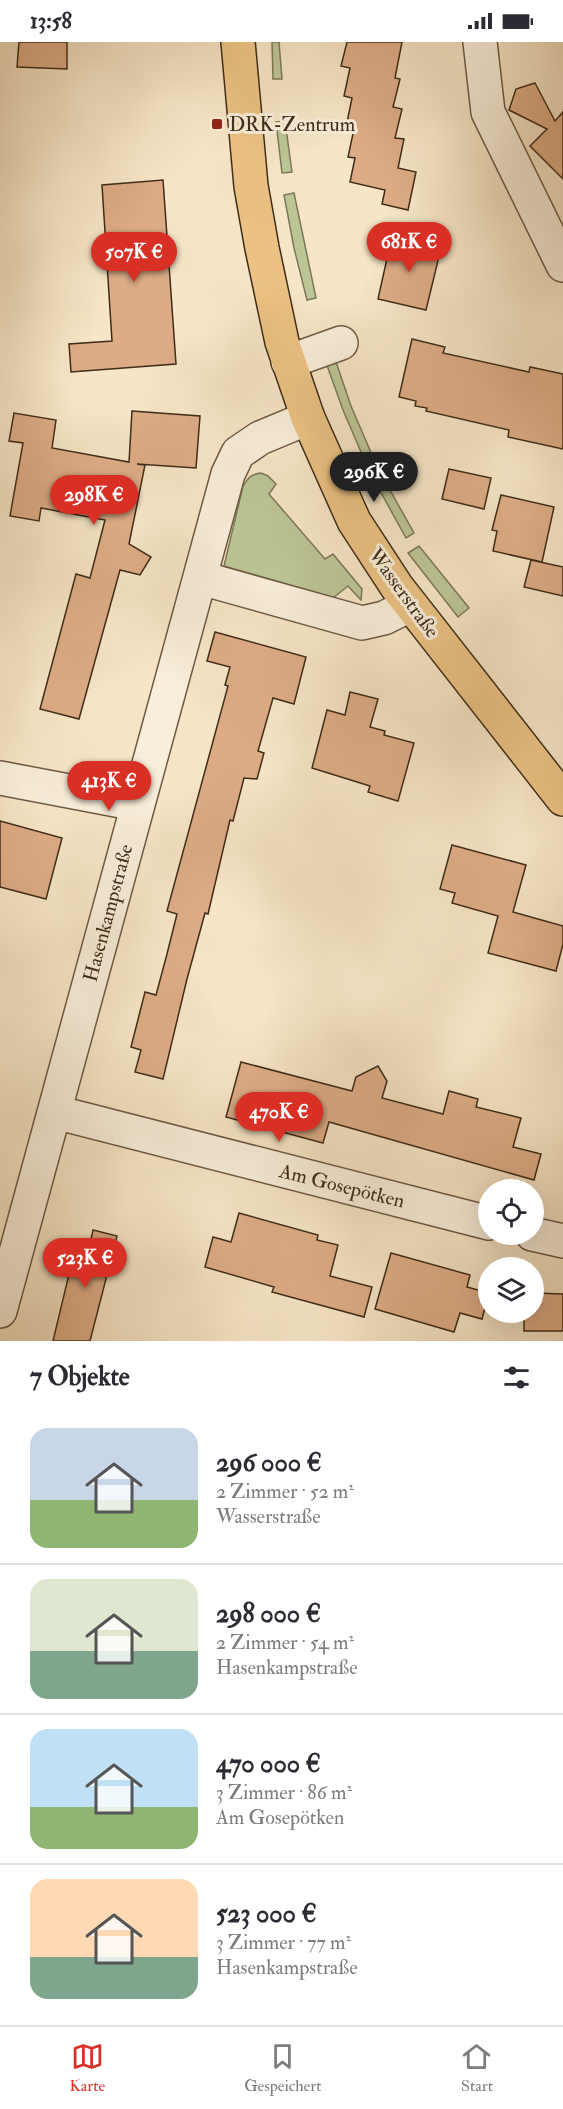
<!DOCTYPE html>
<html lang="de">
<head>
<meta charset="utf-8">
<style>
	:root { --surface:#fff; --page:#f2f2f3; --text:#2b2b33; --muted:#7c7c81; --line:#e1e1e2; --accent:#d93025 }
	body { margin:0; font-family:"IM FELL Double Pica",serif; background:var(--page); color:var(--text); height:100vh; display:flex; flex-direction:column; font-size:22px; white-space:nowrap }
	* { box-sizing:border-box; margin:0 }
	p { font-size:20px; color:var(--muted) }
	.icon { flex:none; width:33px; height:33px; fill:none; stroke:currentColor; stroke-width:2; stroke-linecap:round; stroke-linejoin:round }
	.map { position:relative; height:1299px; overflow:hidden }
	.sheet { display:flex; flex-direction:column; background:var(--surface); flex:1 }
	.sheet>* { flex:none }
	.buttons { position:absolute; left:478px; top:1137px; display:grid; gap:12px }
	.buttons a { display:grid; place-items:center; width:66px; height:66px; border-radius:50%; background:var(--surface); box-shadow:0 6px 24px #0002; font-size:30px }
	.price { position:absolute; translate:-50% -51px; padding:0 14px; border-radius:21px; background:var(--accent); color:#fff; font-size:20px; line-height:39px; filter:drop-shadow(0 2px 3px #0008) }
	.price::after { content:''; position:absolute; left:50%; top:36px; width:18px; height:14px; margin-left:-9px; background:inherit; clip-path:polygon(0 0,100% 0,50% 100%) }
	.price.selected { background:#222; color:#fff }
	ul { padding:0; list-style:none }
	li { display:flex; align-items:center; gap:18px; height:150px; padding:0 30px }
	li+li { border-top:2px solid var(--line) }
	li span { display:grid; place-items:center; flex:none; width:168px; height:120px; border-radius:18px; color:#555 }
	li>.icon { margin-inline-start:auto }
	span .icon { width:72px; height:72px; fill:#fffc; stroke-width:1 }
	li b { font-size:26px }
	h2 { display:flex; justify-content:space-between; align-items:center; height:72px; padding:0 30px; font-size:26px }
	.status { display:flex; justify-content:space-between; align-items:center; height:42px; padding:0 30px; background:var(--surface); direction:ltr }
	.status svg { height:16px; fill:currentColor }
	.dock { display:flex; justify-content:space-around; align-items:center; height:84px; border-top:2px solid var(--line); background:var(--surface); font-size:16px; color:var(--muted) }
	.dock a { display:grid; justify-items:center; gap:3px }
	.dock .selected { color:var(--accent) }
	.map>svg:first-child { display:block }
</style>
</head>
<body>
<div class="status"><b>13:58</b><svg viewBox="0 0 49 12"><path d="M0 12V9h3v3zM5 12V6h3v6zM10 12V3h3v9zM15 12V0h3v12zM26 1h20v11H26zM47 4h2v5h-2z"/></svg></div>
<div class="map">
<svg width="563" height="1299" viewBox="0 0 563 1299">
	<rect width="100%" height="100%" fill="#f6e5c6"/>
	<filter id="stains"><feTurbulence type="fractalNoise" baseFrequency=".00333" numOctaves="4"/><feColorMatrix values="0 0 0 0 .2 0 0 0 0 .09 0 0 0 0 .02 0 0 0 .5 -.17"/></filter>
	<radialGradient id="worn" r=".72"><stop offset=".6" stop-color="#630" stop-opacity="0"/><stop offset="1" stop-color="#630" stop-opacity=".3"/></radialGradient>
	<!-- green -->
	<g fill="#bcc596" stroke="#7e7858" stroke-width="1.5">
		<path d="M 272,0 L 279,0 L 282,37 L 273,37 Z"/>
		<path d="M 285,79 L 292,130 L 282,131 L 276,80 Z"/>
		<path d="M 294,151 L 316,256 L 307,258 L 294,206 L 284,153 Z"/>
		<path d="M 334,314 L 351,364 L 372,413 L 364,417 L 343,368 L 325,318 Z"/>
		<path d="M 261,431 L 268,434 L 276,442 L 269,452 L 325,517 L 333,512 L 362,547 L 361,558 L 348,544 L 333,556 L 224,524 L 243,444 C 248,436 251,432 261,431 Z"/>
		<path d="M 381,432 L 414,491 L 406,496 L 373,436 Z"/>
		<path d="M 419,504 L 469,566 L 458,575 L 408,511 Z"/>
	</g>
	<!-- building -->
	<g fill="#ddac86" stroke="#3f2c19" stroke-width="1.5">
		<path d="M 19,0 L 67,0 L 67,27 L 17,25 Z"/>
		<path d="M 347,0 L 402,0 L 395,36 L 400,37 L 393,65 L 402,67 L 395,96 L 404,97 L 398,126 L 416,130 L 408,168 L 382,162 L 385,148 L 350,140 L 355,116 L 348,115 L 354,87 L 346,85 L 352,56 L 344,54 L 350,26 L 341,24 Z"/>
		<path d="M 535,41 L 555,79 L 563,70 L 563,137 L 530,104 L 547,87 L 509,68 L 516,47 Z"/>
		<path d="M 163,138 L 176,322 L 71,330 L 69,302 L 112,299 L 102,143 Z"/>
		<path d="M 392,194 L 441,206 L 426,268 L 378,257 Z"/>
		<path d="M 412,297 L 445,305 L 443,311 L 529,330 L 530,325 L 563,332 L 563,407 L 508,395 L 509,388 L 426,369 L 427,366 L 415,364 L 416,359 L 399,355 Z"/>
		<path d="M 132,369 L 200,374 L 196,426 L 137,422 L 145,423 L 129,502 L 151,515 L 140,533 L 120,528 L 79,677 L 40,667 L 76,532 L 90,536 L 105,478 L 41,466 L 39,479 L 10,474 L 23,401 L 9,399 L 14,371 L 56,378 L 52,406 L 129,420 Z"/>
		<path d="M 449,427 L 491,436 L 484,467 L 442,457 Z"/>
		<path d="M 501,453 L 554,465 L 542,520 L 493,509 L 497,489 L 492,488 Z"/>
		<path d="M 531,518 L 563,525 L 563,554 L 524,545 Z"/>
		<path d="M 215,590 L 306,615 L 294,662 L 273,656 L 258,709 L 264,711 L 257,737 L 244,736 L 233,779 L 230,778 L 208,872 L 205,871 L 187,937 L 163,1037 L 135,1030 L 141,1008 L 131,1005 L 145,950 L 156,953 L 167,912 L 177,872 L 167,869 L 228,644 L 225,643 L 230,625 L 207,619 Z"/>
		<path d="M 350,650 L 378,657 L 370,685 L 385,689 L 384,693 L 414,701 L 398,759 L 368,750 L 370,744 L 312,726 L 327,668 L 345,673 Z"/>
		<path d="M 0,779 L 62,796 L 46,857 L 0,845 Z"/>
		<path d="M 452,803 L 526,823 L 513,870 L 563,884 L 563,902 L 556,929 L 488,911 L 498,874 L 452,861 L 455,851 L 440,847 Z"/>
		<path d="M 241,1020 L 352,1049 L 356,1035 L 378,1024 L 387,1039 L 382,1056 L 443,1072 L 449,1049 L 478,1057 L 476,1065 L 521,1076 L 513,1105 L 541,1112 L 534,1138 L 329,1080 L 323,1101 L 226,1075 Z"/>
		<path d="M 239,1171 L 318,1193 L 317,1198 L 338,1203 L 330,1234 L 372,1245 L 364,1275 L 272,1250 L 274,1245 L 205,1225 L 213,1195 L 231,1200 Z"/>
		<path d="M 93,1188 L 117,1194 L 90,1299 L 53,1299 L 75,1207 L 88,1211 Z"/>
		<path d="M 391,1211 L 470,1233 L 467,1245 L 489,1251 L 482,1277 L 460,1271 L 454,1290 L 375,1267 Z"/>
		<path d="M 534,1251 L 563,1252 L 563,1289 L 524,1289 L 524,1270 L 534,1270 Z"/>
	</g>
	<g fill="none" stroke-linecap="round" stroke-linejoin="round">
		<!-- minor casing -->
		<g stroke="#6d5a44" stroke-width="36">
			<g id="minor">
				<path d="M 480,0 L 488,70 L 563,223"/>
				<path d="M 288,320 L 341,301"/>
				<path d="M 201,536 L 362,581 L 384,576 L 410,563"/>
				<path d="M 0,736 L 137,762"/>
				<path d="M 55,1070 L 489,1181"/>
				<path d="M 532,1192 L 563,1199"/>
				<path d="M 0,1269 L 228,432 L 238,411 L 260,396 L 308,376"/>
			</g>
		</g>
		<!-- major casing -->
		<g stroke="#3f2c19" stroke-width="36">
			<path id="major" d="M 238,0 L 251,144 L 262,206 L 282,300 L 308,376 L 354,479 L 397,545 L 563,757"/>
		</g>
		<!-- minor -->
		<use href="#minor" stroke="#f9eeda" stroke-width="33"/>
		<!-- major -->
		<use href="#major" stroke="#ebc283" stroke-width="33"/>
	</g>
	<!-- markers -->
	<rect fill="#8f2418" stroke="#f9eeda" stroke-width="2" x="211" y="76" width="12" height="12" rx="3"/>
	<g text-anchor="middle" dominant-baseline="central" stroke-width="6" stroke-linejoin="round" paint-order="stroke">
		<!-- poi labels -->
		<g font-size="20" fill="#3f2c19" stroke="#f9eeda" text-anchor="start">
			<text x="229" y="82">DRK-Zentrum</text>
		</g>
		<!-- street labels -->
		<g font-size="20" fill="#3f2c19" stroke="#f9eeda">
			<text transform="translate(404 551) rotate(54)">Wasserstraße</text>
			<text transform="translate(108 871) rotate(-75)">Hasenkampstraße</text>
			<text transform="translate(342 1144) rotate(14)">Am Gosepötken</text>
		</g>
	</g>
	<rect width="100%" height="100%" filter="url(#stains)"/>
	<rect width="100%" height="100%" fill="url(#worn)"/>
</svg>
<div class="buttons">
<a><svg class="icon" aria-label="locate" viewBox="0 0 24 24"><circle cx="12" cy="12" r="6"/><path d="M12 2v4M12 18v4M2 12h4M18 12h4"/></svg></a>
<a><svg class="icon" aria-label="layers" viewBox="0 0 24 24"><path d="M12 4l9 5-9 5-9-5zM3 14l9 5 9-5"/></svg></a>
</div>
<b class="price" style="left:409px;top:231px">681K €</b>
<b class="price" style="left:134px;top:241px">507K €</b>
<b class="price selected" style="left:374px;top:461px">296K €</b>
<b class="price" style="left:94px;top:484px">298K €</b>
<b class="price" style="left:109px;top:770px">413K €</b>
<b class="price" style="left:279px;top:1101px">470K €</b>
<b class="price" style="left:85px;top:1247px">523K €</b>
</div>
<section class="sheet">
<h2>7 Objekte<svg class="icon" aria-label="filters" viewBox="0 0 24 24"><path d="M4 7h16M4 17h16"/><circle cx="9" cy="7" r="2"/><circle cx="15" cy="17" r="2"/></svg></h2>
<ul>
<li><span style="background:linear-gradient(#c9d6e8 60%,#8fb573 0)"><svg class="icon" aria-label="home" viewBox="0 0 24 24"><path d="M3 11l9-7 9 7M6 9v11h12V9"/></svg></span><div><b>296 000 €</b><p>2 Zimmer · 52 m²</p><p>Wasserstraße</p></div></li>
<li><span style="background:linear-gradient(#dfe7d0 60%,#7fa58c 0)"><svg class="icon" aria-label="home" viewBox="0 0 24 24"><path d="M3 11l9-7 9 7M6 9v11h12V9"/></svg></span><div><b>298 000 €</b><p>2 Zimmer · 54 m²</p><p>Hasenkampstraße</p></div></li>
<li><span style="background:linear-gradient(#bfe0f5 65%,#8fb573 0)"><svg class="icon" aria-label="home" viewBox="0 0 24 24"><path d="M3 11l9-7 9 7M6 9v11h12V9"/></svg></span><div><b>470 000 €</b><p>3 Zimmer · 86 m²</p><p>Am Gosepötken</p></div></li>
<li><span style="background:linear-gradient(#ffd9b3 65%,#7fa58c 0)"><svg class="icon" aria-label="home" viewBox="0 0 24 24"><path d="M3 11l9-7 9 7M6 9v11h12V9"/></svg></span><div><b>523 000 €</b><p>3 Zimmer · 77 m²</p><p>Hasenkampstraße</p></div></li>
</ul>
</section>
<nav class="dock">
<a class="selected"><svg class="icon" aria-label="map" viewBox="0 0 24 24"><path d="M3 6l6-2 6 2 6-2v14l-6 2-6-2-6 2zM9 4v14M15 6v14"/></svg>Karte</a>
<a><svg class="icon" aria-label="saved" viewBox="0 0 24 24"><path d="M7 4h10v16l-5-4-5 4z"/></svg>Gespeichert</a>
<a><svg class="icon" aria-label="home" viewBox="0 0 24 24"><path d="M3 11l9-7 9 7M6 9v11h12V9"/></svg>Start</a>
</nav>
</body>
</html>
